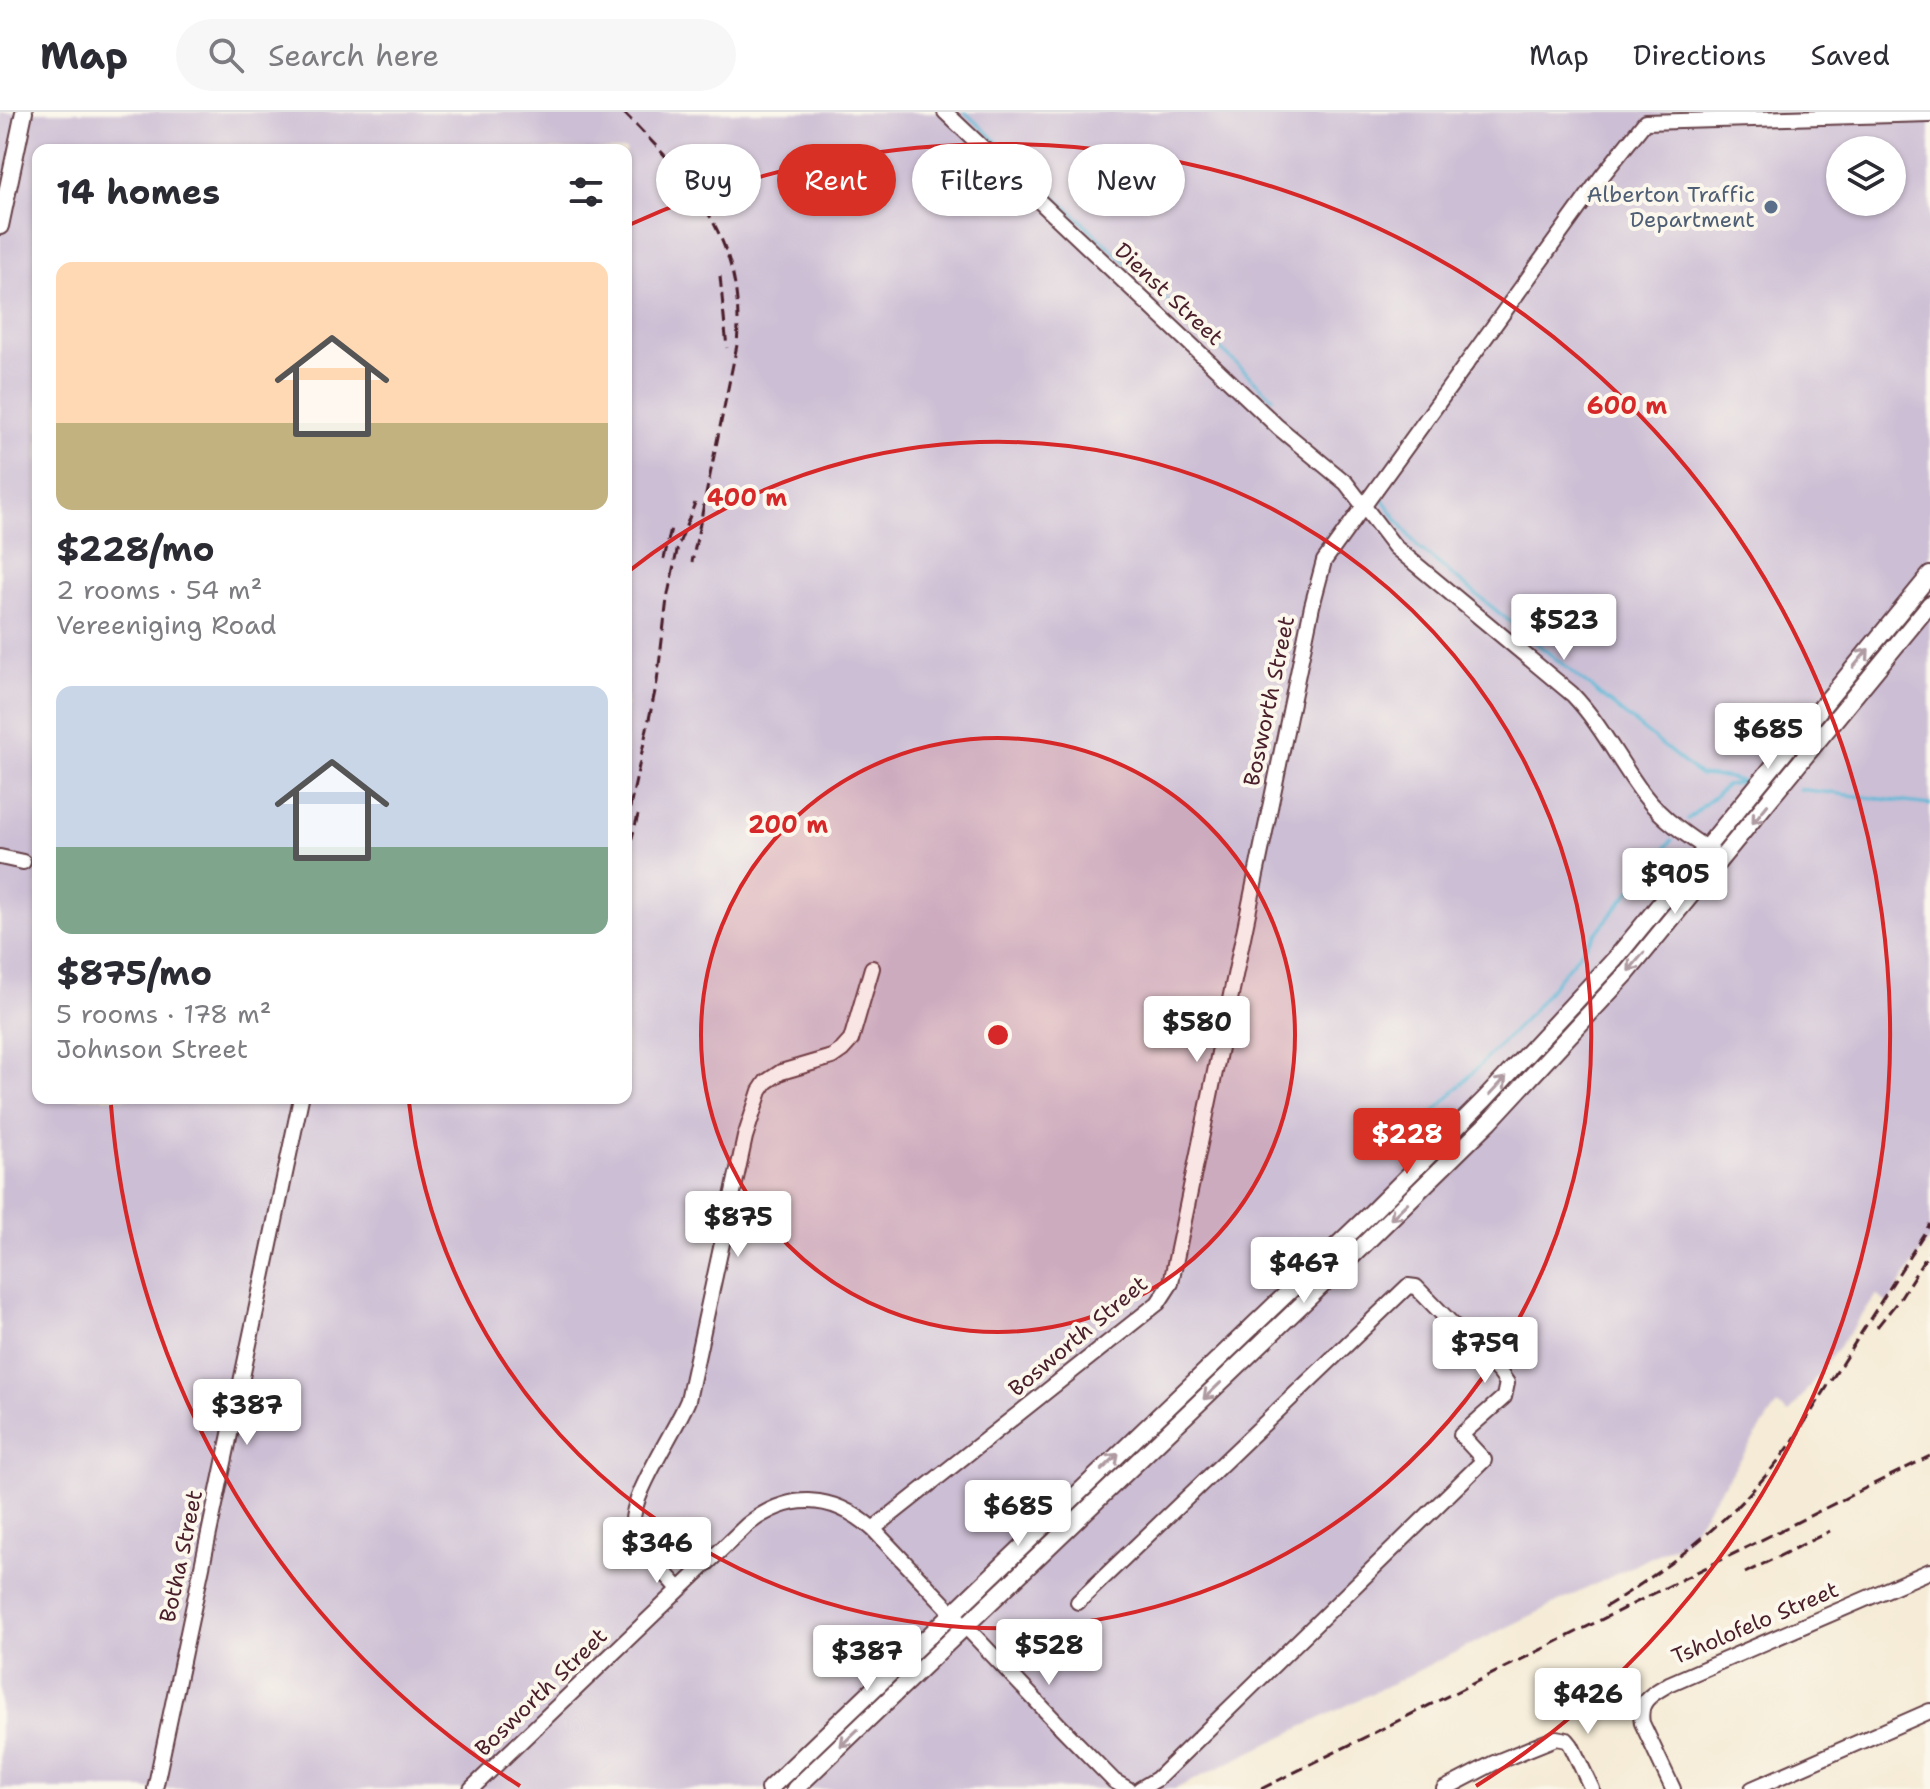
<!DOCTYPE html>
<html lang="en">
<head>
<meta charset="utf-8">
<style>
	:root { --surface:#fff; --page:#f7f7f7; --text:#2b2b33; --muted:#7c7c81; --line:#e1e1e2; --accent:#d93025 }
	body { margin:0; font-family:"Shantell Sans",sans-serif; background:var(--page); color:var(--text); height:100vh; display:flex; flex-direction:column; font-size:30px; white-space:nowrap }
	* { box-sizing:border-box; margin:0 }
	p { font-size:26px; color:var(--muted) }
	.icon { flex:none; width:44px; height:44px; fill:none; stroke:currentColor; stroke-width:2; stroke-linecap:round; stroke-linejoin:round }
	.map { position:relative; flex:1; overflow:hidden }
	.sheet { position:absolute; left:32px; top:32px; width:600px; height:960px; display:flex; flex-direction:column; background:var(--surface); border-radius:16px; box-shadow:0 2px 6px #0004 }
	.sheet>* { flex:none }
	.top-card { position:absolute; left:656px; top:32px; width:760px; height:72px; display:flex; gap:16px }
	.fabs { position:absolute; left:1826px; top:24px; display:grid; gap:16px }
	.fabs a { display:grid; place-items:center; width:80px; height:80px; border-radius:50%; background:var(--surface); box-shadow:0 2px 6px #0004; font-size:40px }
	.price { position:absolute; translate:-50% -68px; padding:0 18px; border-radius:8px; background:#fff; color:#222; font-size:26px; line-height:52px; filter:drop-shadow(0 2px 4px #0008) }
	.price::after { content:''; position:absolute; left:50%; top:48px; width:24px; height:18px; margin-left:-12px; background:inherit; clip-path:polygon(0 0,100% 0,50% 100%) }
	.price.active { background:var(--accent); color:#fff }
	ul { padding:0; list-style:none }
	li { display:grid; align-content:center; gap:16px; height:424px; padding:0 24px }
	li span { display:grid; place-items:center; height:248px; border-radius:16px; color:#555 }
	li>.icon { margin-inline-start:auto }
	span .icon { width:144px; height:144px; fill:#fffc; stroke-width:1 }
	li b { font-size:34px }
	h2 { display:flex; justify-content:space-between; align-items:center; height:96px; padding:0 24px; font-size:34px }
	.chip { padding:0 28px; border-radius:36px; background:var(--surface); box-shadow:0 2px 6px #0004; font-size:28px; line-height:72px }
	.chip.active { background:var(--accent); color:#fff }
	header { display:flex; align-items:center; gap:48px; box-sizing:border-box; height:112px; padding:0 40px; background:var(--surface); border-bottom:2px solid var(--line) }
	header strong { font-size:38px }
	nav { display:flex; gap:44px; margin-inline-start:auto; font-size:28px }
	.search { width:560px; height:72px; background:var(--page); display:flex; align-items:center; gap:20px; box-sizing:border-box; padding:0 28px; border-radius:44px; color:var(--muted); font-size:30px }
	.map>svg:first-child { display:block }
</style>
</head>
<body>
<header>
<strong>Map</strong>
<div class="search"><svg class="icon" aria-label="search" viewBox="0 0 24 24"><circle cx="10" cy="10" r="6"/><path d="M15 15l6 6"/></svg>Search here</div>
<nav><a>Map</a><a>Directions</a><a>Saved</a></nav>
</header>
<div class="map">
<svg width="1930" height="1677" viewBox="0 0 1930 1677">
	<rect width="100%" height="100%" fill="#fbf7ec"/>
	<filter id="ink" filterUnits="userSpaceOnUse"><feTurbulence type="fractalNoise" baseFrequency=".0125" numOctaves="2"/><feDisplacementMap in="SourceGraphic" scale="16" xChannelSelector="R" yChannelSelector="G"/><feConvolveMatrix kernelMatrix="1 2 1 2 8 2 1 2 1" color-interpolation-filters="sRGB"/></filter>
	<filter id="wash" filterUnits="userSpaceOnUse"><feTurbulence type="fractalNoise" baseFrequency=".006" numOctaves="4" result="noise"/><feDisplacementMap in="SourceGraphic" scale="32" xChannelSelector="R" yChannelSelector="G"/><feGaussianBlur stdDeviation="1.8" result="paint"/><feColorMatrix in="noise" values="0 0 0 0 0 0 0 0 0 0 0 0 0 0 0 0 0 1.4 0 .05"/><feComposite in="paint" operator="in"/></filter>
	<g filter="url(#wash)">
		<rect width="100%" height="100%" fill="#f5ebd6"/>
		<!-- industrial -->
		<path fill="#ccbed4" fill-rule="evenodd" d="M 0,0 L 1930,0 L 1930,1126 L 1888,1192 L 1877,1183 L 1789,1302 L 1777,1293 L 1686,1428 L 1175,1677 L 0,1677 ZM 38,38 L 626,38 L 626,986 L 38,986 ZM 1840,38 L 1892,38 L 1892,90 L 1840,90 Z"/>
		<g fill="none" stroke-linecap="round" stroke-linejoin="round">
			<!-- stream -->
			<g stroke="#59b8d7" stroke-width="3">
				<path d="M 965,0 L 1025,56"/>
				<path d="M 1037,67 L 1145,169"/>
				<path d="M 1157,179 L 1188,207"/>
				<path d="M 1199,217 L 1201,219"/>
				<path d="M 1212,229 L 1273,286"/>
				<path d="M 1383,388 L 1418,435 L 1699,663 L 1725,665 L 1744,670"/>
				<path d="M 1799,677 L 1930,693"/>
				<path d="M 1688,707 L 1727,673 L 1742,670"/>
				<path d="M 1407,1028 L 1528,904 L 1672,728"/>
			</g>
		</g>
	</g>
	<g filter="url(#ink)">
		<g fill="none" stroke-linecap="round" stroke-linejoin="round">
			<!-- minor casing -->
			<g stroke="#643e45" stroke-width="18">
				<g id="minor">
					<path d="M 945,0 L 1278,315 L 1346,371 L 1395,435 L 1572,582 C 1601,612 1619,650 1644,683 C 1662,707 1690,726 1715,742"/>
					<path d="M 0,745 L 23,750"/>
					<path d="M 873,1417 L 1158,1191 L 1171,1171 L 1312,494 L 1324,449 L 1602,64 L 1645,10 L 1930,2"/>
					<path d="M 679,1477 C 665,1460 642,1440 634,1418 C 624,1392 677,1317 688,1288 L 745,1025 L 760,979 L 766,970 L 781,960 L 832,945 L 842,938 L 851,928 L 872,856"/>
					<path d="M 1078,1490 L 1408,1174 L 1416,1175 L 1500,1261 L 1507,1271 L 1504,1285 L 1461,1323 L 1484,1348 L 1157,1667 L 1140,1677"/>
					<path d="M 155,1677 L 301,986"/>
					<path d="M 471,1677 L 747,1413 C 790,1379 833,1382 873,1417 L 1059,1613 L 1114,1669 L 1128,1677"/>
					<path d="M 1444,1677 L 1494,1651 L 1556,1626 L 1567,1628 L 1571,1633 L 1592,1677"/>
					<path d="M 1673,1677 L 1642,1611 C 1638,1588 1652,1582 1669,1572 L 1930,1459"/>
					<path d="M 1752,1677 L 1930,1599"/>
				</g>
			</g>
			<!-- major casing -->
			<g stroke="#643e45" stroke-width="20">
				<g id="major">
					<path d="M 0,114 L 24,0"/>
					<path d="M 769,1677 L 1371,1101 L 1485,987 L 1615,847 L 1930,463"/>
					<path d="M 795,1677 L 1340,1156 L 1490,1009 L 1627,861 L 1930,492"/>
				</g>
			</g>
			<!-- minor -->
			<use href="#minor" stroke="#fff" stroke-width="14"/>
			<!-- major -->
			<use href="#major" stroke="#fff" stroke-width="16"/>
			<!-- rail -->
			<g stroke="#4a1f2b" stroke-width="3" stroke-dasharray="12 6" stroke-linecap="butt">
				<path d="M 623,0 C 692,69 746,128 737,233 L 692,450"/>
				<path d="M 720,164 L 727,236"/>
				<path d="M 664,447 L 671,416"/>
				<path d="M 626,714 L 657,570 L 667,487 L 678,434 L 695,391"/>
				<path d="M 626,748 L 638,703"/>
				<path d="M 1877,1215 L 1898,1189 L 1930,1139"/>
				<path d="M 1745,1461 L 1830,1419"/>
				<path d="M 1605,1495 C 1677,1451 1741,1400 1791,1332 L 1930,1112"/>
				<path d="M 1261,1677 L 1930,1344"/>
			</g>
		</g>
		<!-- one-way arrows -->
		<defs><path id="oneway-shaft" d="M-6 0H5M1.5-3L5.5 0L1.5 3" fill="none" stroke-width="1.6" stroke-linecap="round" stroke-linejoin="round" transform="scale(2)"/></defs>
		<g stroke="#ae9aa0">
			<use href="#oneway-shaft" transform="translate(1861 546) rotate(-50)"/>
			<use href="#oneway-shaft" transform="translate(1760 702) rotate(129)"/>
			<use href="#oneway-shaft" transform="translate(1636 850) rotate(130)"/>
			<use href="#oneway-shaft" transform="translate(1498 974) rotate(-47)"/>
			<use href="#oneway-shaft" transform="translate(1399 1099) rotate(136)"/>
			<use href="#oneway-shaft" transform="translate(1212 1279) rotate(136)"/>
			<use href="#oneway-shaft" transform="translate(1110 1350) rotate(-44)"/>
			<use href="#oneway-shaft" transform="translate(849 1626) rotate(136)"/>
		</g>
	</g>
	<!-- distance rings -->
	<circle cx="998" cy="923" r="297" fill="#d62828" fill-opacity=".12"/>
	<g fill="none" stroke="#d62828" stroke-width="4">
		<circle cx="998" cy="923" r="297"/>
		<path d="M629 459A593 593 0 1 1 409 990"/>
		<path d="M520 1674A890 890 0 0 1 111 993M629 113A890 890 0 0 1 1476 1674"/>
	</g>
	<!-- markers -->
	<circle fill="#5c6f8a" stroke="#fbf7ec" stroke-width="3" cx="1771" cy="95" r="8"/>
	<g text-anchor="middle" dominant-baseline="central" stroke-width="8" stroke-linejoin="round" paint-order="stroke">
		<!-- service labels -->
		<g font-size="22" fill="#4e5e75" stroke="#fbf7ec" text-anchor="end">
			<text x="1755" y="82">Alberton Traffic<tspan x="1755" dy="25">Department</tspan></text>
		</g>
		<!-- street labels -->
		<g font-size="22" fill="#4a1f2b" stroke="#fbf7ec">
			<text transform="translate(1169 182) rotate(43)">Dienst Street</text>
			<text transform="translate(1269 589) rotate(-78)">Bosworth Street</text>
			<text transform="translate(1078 1224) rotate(-40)">Bosworth Street</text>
			<text transform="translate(181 1444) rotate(-78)">Botha Street</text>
			<text transform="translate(1755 1511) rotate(-23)">Tsholofelo Street</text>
			<text transform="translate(541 1580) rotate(-44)">Bosworth Street</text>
		</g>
	</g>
	<circle cx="998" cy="923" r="12" fill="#d62828" stroke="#fbf7ec" stroke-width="4"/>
	<g font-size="24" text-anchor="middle" font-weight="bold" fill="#d62828" stroke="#fbf7ec" stroke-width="8" stroke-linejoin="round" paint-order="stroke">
		<text x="1627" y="302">600 m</text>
		<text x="747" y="394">400 m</text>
		<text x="788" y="721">200 m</text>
	</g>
</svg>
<div class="fabs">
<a><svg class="icon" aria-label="layers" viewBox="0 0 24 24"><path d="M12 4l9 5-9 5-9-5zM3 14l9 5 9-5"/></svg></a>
</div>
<b class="price" style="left:1564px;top:550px">$523</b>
<b class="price" style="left:1768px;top:659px">$685</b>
<b class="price" style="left:1675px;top:804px">$905</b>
<b class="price" style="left:1197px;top:952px">$580</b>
<b class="price active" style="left:1407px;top:1064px">$228</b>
<b class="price" style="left:738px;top:1147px">$875</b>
<b class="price" style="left:1304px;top:1193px">$467</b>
<b class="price" style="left:1485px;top:1273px">$759</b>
<b class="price" style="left:247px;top:1335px">$387</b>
<b class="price" style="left:1018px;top:1436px">$685</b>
<b class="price" style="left:657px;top:1473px">$346</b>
<b class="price" style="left:1049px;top:1575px">$528</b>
<b class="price" style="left:867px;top:1581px">$387</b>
<b class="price" style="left:1588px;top:1624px">$426</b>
<div class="top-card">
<a class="chip">Buy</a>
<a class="chip active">Rent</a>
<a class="chip">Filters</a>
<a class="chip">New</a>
</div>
<section class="sheet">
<h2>14 homes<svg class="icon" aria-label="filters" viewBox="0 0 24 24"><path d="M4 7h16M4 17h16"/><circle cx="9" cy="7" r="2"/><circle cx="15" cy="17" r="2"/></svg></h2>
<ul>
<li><span style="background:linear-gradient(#ffd9b3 65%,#c2b280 0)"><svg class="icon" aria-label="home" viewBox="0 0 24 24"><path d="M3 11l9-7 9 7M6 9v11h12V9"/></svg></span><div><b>$228/mo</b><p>2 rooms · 54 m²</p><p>Vereeniging Road</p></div></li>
<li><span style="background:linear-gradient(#c9d6e8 65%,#7fa58c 0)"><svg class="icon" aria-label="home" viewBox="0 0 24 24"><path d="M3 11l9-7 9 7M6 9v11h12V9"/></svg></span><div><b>$875/mo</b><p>5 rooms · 178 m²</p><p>Johnson Street</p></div></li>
</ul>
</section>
</div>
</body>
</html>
